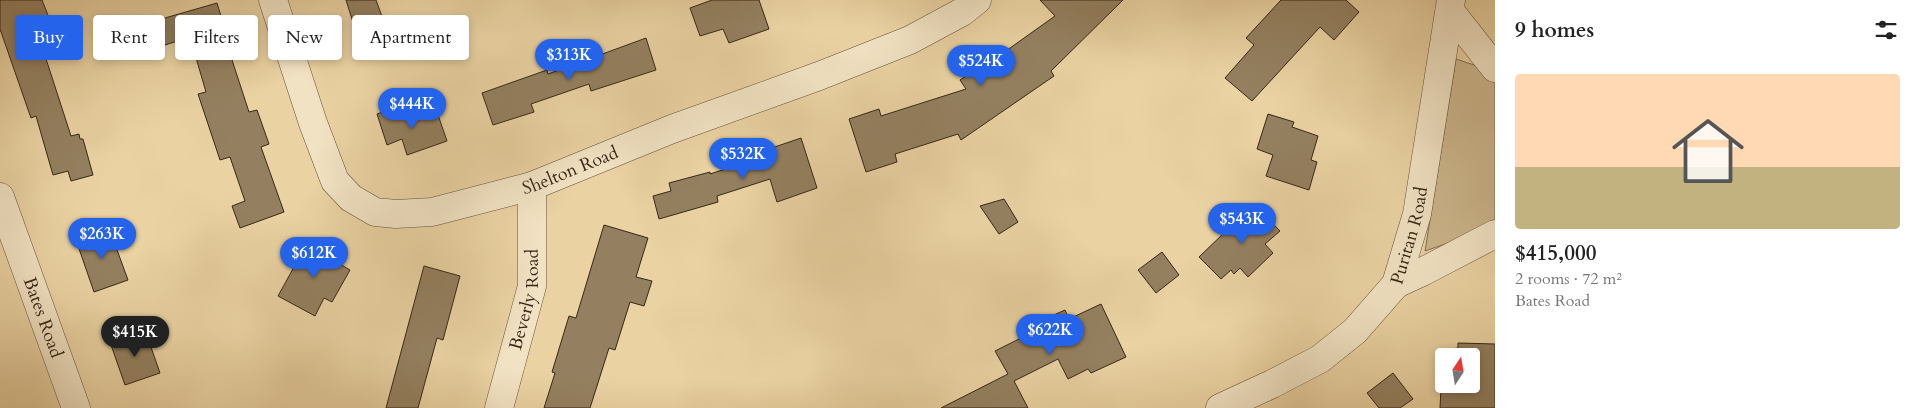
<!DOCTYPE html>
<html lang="en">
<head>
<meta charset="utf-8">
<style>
	:root { --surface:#fff; --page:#f2f2f2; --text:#222; --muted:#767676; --line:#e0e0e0; --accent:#2563eb }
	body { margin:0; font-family:Cardo,serif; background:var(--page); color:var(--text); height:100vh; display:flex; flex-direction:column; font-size:19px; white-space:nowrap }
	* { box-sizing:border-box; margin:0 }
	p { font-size:16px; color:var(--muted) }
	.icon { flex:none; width:28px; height:28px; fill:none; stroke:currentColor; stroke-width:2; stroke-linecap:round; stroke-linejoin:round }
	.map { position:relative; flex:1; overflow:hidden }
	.side { display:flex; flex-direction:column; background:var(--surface); width:425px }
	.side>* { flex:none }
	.guide { position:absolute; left:15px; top:15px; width:475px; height:45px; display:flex; gap:10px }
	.needle { width:32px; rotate:12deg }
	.buttons { position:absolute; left:1435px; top:348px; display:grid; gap:10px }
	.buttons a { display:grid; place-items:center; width:45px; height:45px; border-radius:5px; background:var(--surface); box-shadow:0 2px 8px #0003; font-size:25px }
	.price { position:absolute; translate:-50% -42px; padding:0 11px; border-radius:18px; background:var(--accent); color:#fff; font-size:16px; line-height:32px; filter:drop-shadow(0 1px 2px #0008) }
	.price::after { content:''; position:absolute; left:50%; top:30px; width:15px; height:11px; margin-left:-8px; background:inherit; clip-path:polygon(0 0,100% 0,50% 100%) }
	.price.on { background:#222; color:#fff }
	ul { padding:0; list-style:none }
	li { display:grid; align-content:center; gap:10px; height:265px; padding:0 20px }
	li+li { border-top:1px solid var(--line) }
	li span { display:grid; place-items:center; height:155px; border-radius:5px; color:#555 }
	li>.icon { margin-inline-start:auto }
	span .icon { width:90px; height:90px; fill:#fffc; stroke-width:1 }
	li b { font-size:21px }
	h2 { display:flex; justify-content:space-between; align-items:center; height:60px; padding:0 20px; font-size:21px }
	.tag { padding:0 18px; border-radius:5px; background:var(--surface); box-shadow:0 2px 8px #0003; font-size:18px; line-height:45px }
	.tag.on { background:var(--accent); color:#fff }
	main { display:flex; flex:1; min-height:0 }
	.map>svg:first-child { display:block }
</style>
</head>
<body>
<main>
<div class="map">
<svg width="1495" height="408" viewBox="0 0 1495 408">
	<rect width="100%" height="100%" fill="#ead2a2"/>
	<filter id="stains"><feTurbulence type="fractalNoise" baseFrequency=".004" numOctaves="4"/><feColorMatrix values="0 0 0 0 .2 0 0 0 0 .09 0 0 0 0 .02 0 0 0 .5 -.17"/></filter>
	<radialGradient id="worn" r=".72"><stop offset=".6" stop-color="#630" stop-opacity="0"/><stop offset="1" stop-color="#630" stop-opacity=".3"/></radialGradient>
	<!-- green -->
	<path fill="#ccb58b" stroke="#826e52" d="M 1456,59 L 1489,70 L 1495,78 L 1495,227 L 1425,251 Z"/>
	<!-- building -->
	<g fill="#948060" stroke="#372718" fill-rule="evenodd">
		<path d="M 0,0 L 42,0 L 51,23 L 36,28 L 71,136 L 79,134 L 80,139 L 83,139 L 93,175 L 71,181 L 68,171 L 53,175 L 36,116 L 31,118 L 0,29 Z"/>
		<path d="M 346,0 L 376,0 L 384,22 L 356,32 Z"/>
		<path d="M 712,0 L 759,0 L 769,29 L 729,43 L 723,29 L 700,36 L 690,8 Z"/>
		<path d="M 1040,0 L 1123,0 L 1051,71 L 1054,76 L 961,140 L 958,134 L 895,154 L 897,162 L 866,172 L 849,119 L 879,109 L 881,116 L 966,89 L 960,80 L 988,61 L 989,63 L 1055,16 Z"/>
		<path d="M 1281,0 L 1346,0 L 1359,12 L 1334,40 L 1320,27 L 1252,101 L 1225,78 L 1254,45 L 1246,38 Z"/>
		<path d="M 217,3 L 234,59 L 232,60 L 249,112 L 257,110 L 269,144 L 261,147 L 284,212 L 240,228 L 232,206 L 245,201 L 230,157 L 220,160 L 198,94 L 206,92 L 190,37 L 165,45 L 158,20 Z"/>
		<path d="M 646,38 L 656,70 L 591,91 L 589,84 L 531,104 L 534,112 L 493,125 L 482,93 L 547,70 L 548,74 Z"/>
		<path d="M 402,105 L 407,122 L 437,112 L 447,141 L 407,155 L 402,139 L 387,145 L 377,114 Z"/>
		<path d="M 1268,114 L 1294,122 L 1292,127 L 1318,136 L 1311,160 L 1317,162 L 1309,190 L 1266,176 L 1273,155 L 1257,149 Z"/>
		<path d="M 801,138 L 817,188 L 777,202 L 770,179 L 717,196 L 718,202 L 659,219 L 653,196 L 671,191 L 669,183 L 710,172 L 710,174 L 762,157 L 760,152 Z"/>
		<path d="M 1004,199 L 1018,222 L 999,234 L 980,206 Z"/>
		<path d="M 1254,204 L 1280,231 L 1265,244 L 1273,253 L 1248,277 L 1240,268 L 1234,274 L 1231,270 L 1221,279 L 1199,257 Z"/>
		<path d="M 604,225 L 648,238 L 636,277 L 652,281 L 644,306 L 630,302 L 615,350 L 609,348 L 590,408 L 544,408 L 555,373 L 552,372 L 569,316 L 576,318 Z"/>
		<path d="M 109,228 L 128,280 L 94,292 L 76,240 Z"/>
		<path d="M 310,238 L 330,249 L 326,256 L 350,270 L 332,302 L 324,298 L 315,316 L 278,296 Z"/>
		<path d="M 1162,252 L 1179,275 L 1156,293 L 1138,270 Z"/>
		<path d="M 424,266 L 460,276 L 443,340 L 437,338 L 418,408 L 386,408 Z"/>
		<path d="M 1101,304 L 1126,357 L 1091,373 L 1088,369 L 1068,379 L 1058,359 L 1014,381 L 1028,408 L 941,408 L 1008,374 L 995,351 L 1041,328 L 1038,322 L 1065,310 L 1069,319 Z"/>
		<path d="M 145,330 L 160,373 L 125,385 L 110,342 Z"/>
		<path d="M 1458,343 L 1495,344 L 1495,408 L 1440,408 L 1443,350 L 1458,348 ZM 1444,356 L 1471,356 L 1471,384 L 1444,384 Z"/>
		<path d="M 1393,373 L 1413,399 L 1400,408 L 1379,408 L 1367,393 Z"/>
	</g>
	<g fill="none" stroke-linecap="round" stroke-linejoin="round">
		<!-- minor casing -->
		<g stroke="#64523a" stroke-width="29">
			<g id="minor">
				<path id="s1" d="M 273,0 L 313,123 L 335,181 L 351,198 L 375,212 L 396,214 L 432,212 L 532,186 L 672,129 L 819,76 L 910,40 L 962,12 L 977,0"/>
				<path d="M 1450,11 L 1495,68"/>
				<path id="s2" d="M 0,197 L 76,408"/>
				<path d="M 1396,284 L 1424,271 L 1495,234"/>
				<path id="s3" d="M 499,408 L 532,286 L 532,186"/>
				<path id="s4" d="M 1220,408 L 1272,384 L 1320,359 L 1355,331 L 1396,284 L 1417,214 L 1451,0"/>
			</g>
		</g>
		<!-- minor -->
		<use href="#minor" stroke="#f1e2c3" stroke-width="28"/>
	</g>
	<g text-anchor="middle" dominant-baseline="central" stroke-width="4" stroke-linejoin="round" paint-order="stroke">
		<!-- street labels -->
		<g font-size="18" fill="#372718" stroke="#f1e2c3">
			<text stroke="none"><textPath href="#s1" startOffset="444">Shelton Road</textPath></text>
			<text stroke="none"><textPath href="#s4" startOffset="269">Puritan Road</textPath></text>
			<text stroke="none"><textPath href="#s3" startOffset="112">Beverly Road</textPath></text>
			<text stroke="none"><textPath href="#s2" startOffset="128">Bates Road</textPath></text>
		</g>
	</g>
	<rect width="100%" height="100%" filter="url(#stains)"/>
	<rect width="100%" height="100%" fill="url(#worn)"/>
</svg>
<div class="buttons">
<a><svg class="needle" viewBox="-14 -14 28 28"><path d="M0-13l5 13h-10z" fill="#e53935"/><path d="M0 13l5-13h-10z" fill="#767676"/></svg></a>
</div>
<b class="price" style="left:569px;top:81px">$313K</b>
<b class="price" style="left:981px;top:87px">$524K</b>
<b class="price" style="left:412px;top:130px">$444K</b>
<b class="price" style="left:743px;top:180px">$532K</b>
<b class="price" style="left:1242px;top:245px">$543K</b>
<b class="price" style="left:102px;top:260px">$263K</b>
<b class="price" style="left:314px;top:279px">$612K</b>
<b class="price" style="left:1050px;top:356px">$622K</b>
<b class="price on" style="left:135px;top:358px">$415K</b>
<div class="guide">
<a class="tag on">Buy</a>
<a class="tag">Rent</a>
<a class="tag">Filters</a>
<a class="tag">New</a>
<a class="tag">Apartment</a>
</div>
</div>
<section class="side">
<h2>9 homes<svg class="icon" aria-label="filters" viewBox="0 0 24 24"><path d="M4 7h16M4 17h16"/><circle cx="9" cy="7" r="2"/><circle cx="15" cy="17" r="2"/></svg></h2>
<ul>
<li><span style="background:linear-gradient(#ffd9b3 60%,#c2b280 0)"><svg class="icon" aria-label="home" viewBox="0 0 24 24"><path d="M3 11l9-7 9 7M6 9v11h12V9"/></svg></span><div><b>$415,000</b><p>2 rooms · 72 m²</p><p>Bates Road</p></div></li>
</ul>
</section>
</main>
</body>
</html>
